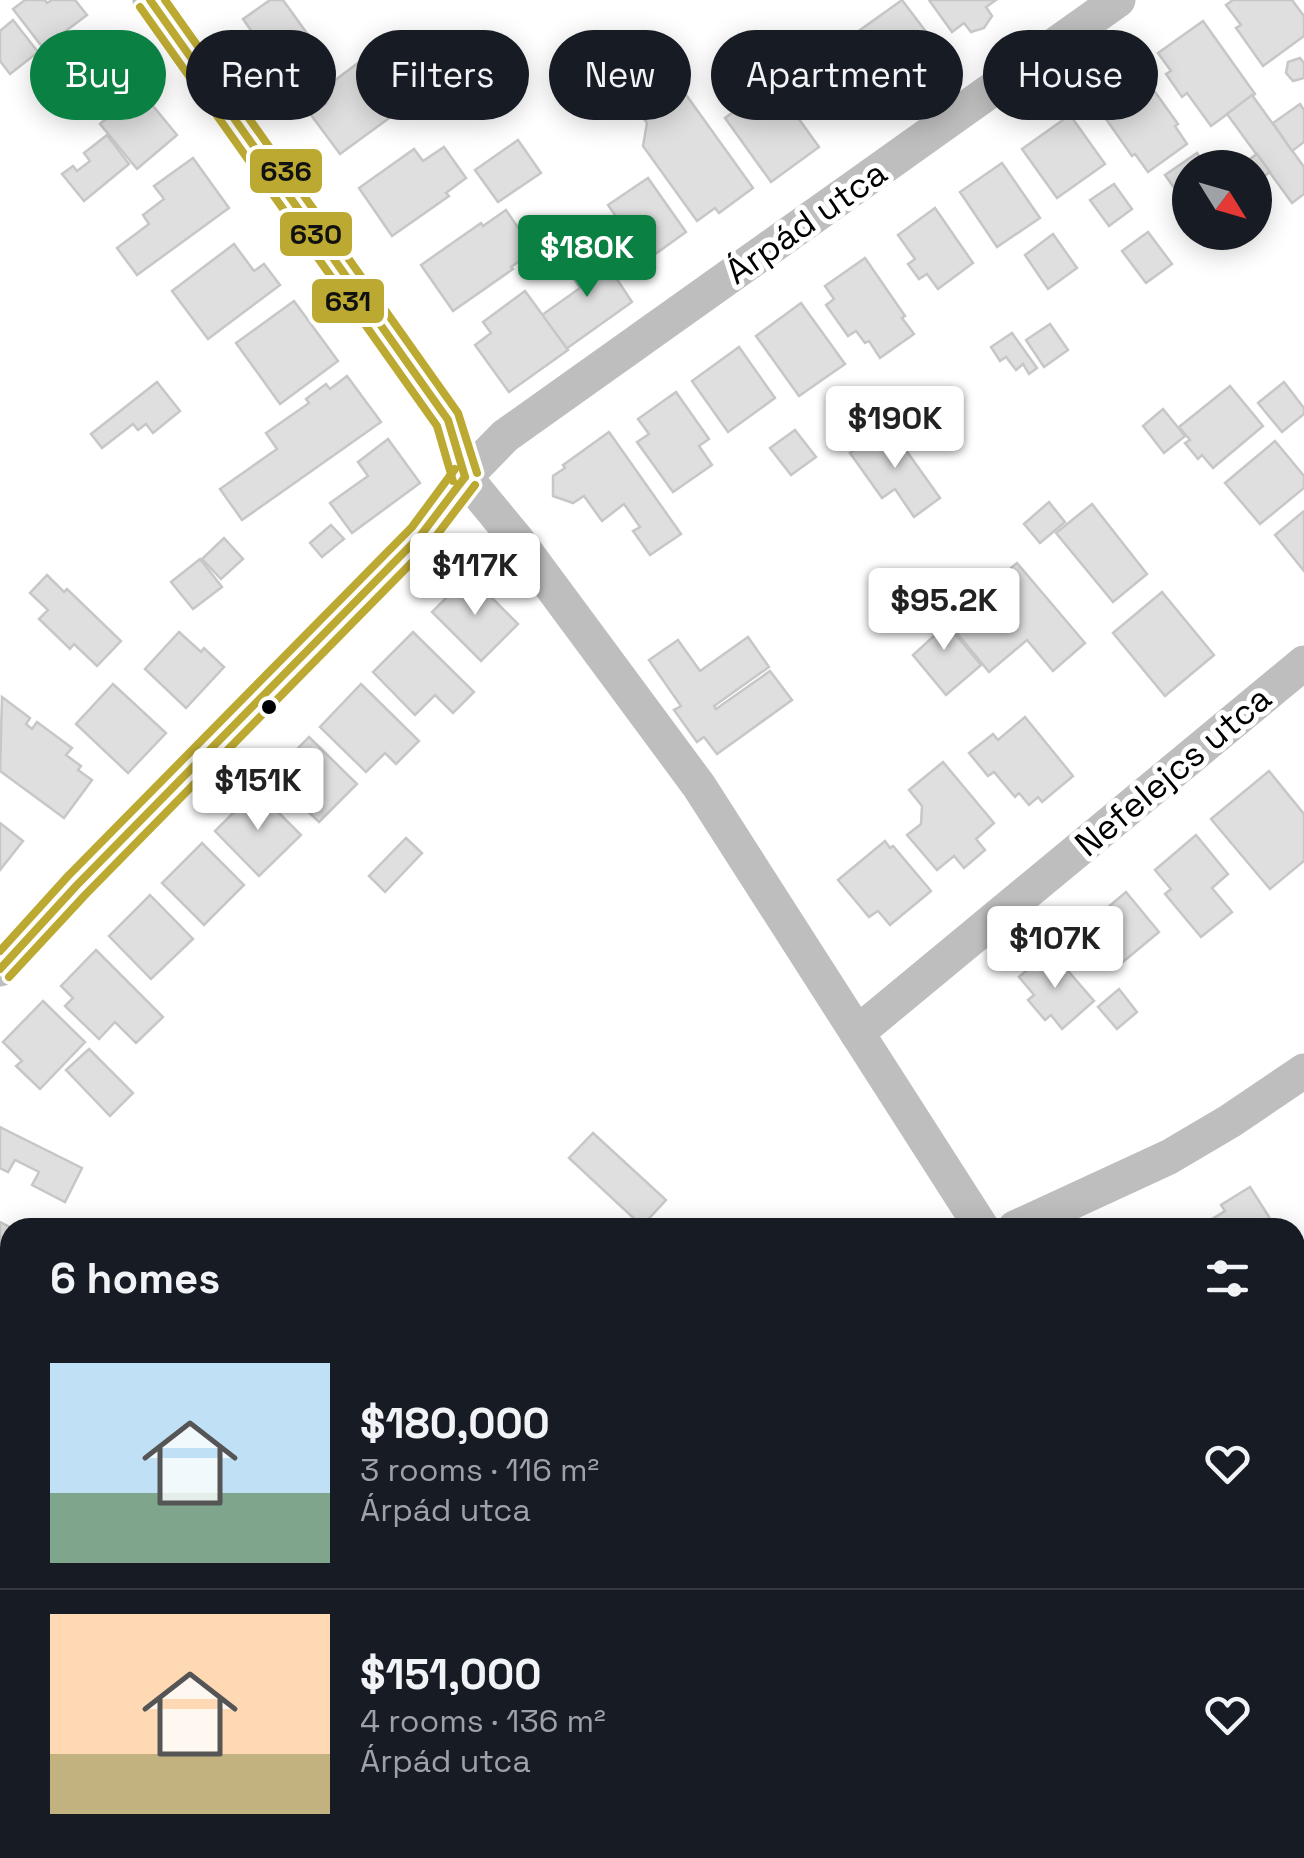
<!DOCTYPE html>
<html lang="en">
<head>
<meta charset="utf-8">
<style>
	:root { --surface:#171b24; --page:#20242c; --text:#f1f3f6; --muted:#9ea1a6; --line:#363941; --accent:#0b8043 }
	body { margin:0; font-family:"Space Grotesk",sans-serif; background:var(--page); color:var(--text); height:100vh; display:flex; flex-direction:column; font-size:38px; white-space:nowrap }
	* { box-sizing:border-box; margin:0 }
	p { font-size:32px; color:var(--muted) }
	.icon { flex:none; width:55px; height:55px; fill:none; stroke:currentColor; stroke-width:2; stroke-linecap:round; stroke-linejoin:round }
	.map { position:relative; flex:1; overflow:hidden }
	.side { position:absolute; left:0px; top:1218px; width:1305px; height:642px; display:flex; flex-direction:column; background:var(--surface); border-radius:30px 30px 0 0; box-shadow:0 5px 25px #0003 }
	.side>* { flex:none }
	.guide { position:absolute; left:30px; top:30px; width:1245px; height:90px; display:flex; gap:20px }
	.needle { width:65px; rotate:127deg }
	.buttons { position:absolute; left:1172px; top:150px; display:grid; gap:20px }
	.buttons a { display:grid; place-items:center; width:100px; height:100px; border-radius:50%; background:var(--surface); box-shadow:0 5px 25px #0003; font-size:50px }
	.price { position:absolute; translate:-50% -85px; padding:0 22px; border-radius:10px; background:#fff; color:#222; font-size:32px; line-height:65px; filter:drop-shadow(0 2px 5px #0008) }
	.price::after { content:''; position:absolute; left:50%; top:60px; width:30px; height:22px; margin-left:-15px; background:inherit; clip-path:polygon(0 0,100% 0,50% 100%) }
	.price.current { background:var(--accent); color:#fff }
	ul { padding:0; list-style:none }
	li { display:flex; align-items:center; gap:30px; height:250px; padding:0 50px }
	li+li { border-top:2px solid var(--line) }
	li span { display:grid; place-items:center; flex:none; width:280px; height:200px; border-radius:0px; color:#555 }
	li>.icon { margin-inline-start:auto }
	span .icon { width:120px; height:120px; fill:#fffc; stroke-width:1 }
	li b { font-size:42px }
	h2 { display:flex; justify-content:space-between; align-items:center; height:120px; padding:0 50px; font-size:42px }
	.pill { padding:0 35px; border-radius:45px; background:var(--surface); box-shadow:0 5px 25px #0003; font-size:35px; line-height:90px }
	.pill.current { background:var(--accent); color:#fff }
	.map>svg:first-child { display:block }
</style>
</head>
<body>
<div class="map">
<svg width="1304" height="1858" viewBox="0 0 1304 1858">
	<rect width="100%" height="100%" fill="#fff"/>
	<!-- building -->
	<g fill="#dfdfdf" stroke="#c7c7c7" stroke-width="2.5">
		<path d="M 25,0 L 45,0 L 47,3 L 52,0 L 75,0 L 87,15 L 43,48 L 13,9 Z"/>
		<path d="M 270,0 L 283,0 L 319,50 L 283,76 L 243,19 Z"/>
		<path d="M 902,0 L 942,53 L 892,89 L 853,35 Z"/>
		<path d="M 929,0 L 996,0 L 986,7 L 992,16 L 984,28 L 971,32 L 964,23 L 952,32 Z"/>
		<path d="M 1233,0 L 1292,0 L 1304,16 L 1304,36 L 1263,66 L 1236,28 L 1241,25 L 1226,5 Z"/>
		<path d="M 13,20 L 38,52 L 10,74 L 0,61 L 0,31 Z"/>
		<path d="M 1203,21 L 1255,94 L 1211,126 L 1187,93 L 1182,97 L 1166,74 L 1171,71 L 1158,53 Z"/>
		<path d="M 1300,58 L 1304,63 L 1304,78 L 1293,81 L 1286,73 L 1288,62 Z"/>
		<path d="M 358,63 L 396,113 L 340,154 L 311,115 L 326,103 L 318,93 Z"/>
		<path d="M 1137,67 L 1178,124 L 1175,126 L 1187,144 L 1148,172 L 1135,154 L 1132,156 L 1092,99 Z"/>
		<path d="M 674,78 L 753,188 L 719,213 L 715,208 L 697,221 L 643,146 L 647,123 L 635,106 Z"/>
		<path d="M 773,83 L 819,147 L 771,182 L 725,118 Z"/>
		<path d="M 144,95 L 177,135 L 137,169 L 100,124 L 114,112 L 118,117 Z"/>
		<path d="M 1252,95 L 1304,167 L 1304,194 L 1292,203 L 1227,114 Z"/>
		<path d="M 1300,104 L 1304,110 L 1304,142 L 1292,151 L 1273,123 Z"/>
		<path d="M 1070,115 L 1105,164 L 1057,198 L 1022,149 Z"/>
		<path d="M 107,135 L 129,164 L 84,201 L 62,174 L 73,166 L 77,171 L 90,161 L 84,153 Z"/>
		<path d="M 518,140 L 541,173 L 498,202 L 475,170 Z"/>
		<path d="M 444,147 L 466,178 L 446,193 L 449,196 L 392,236 L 359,188 L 414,149 L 423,161 Z"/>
		<path d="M 1197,153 L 1207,168 L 1190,168 L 1190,210 L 1165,175 Z"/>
		<path d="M 1257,154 L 1270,172 L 1255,183 L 1255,168 L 1237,168 Z"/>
		<path d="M 193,158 L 229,208 L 137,275 L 117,248 L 149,224 L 143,215 L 164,199 L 154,186 Z"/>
		<path d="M 1002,163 L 1040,218 L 997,247 L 960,192 Z"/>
		<path d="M 648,178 L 686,232 L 647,260 L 608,205 Z"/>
		<path d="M 1114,184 L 1132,209 L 1109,226 L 1090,200 Z"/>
		<path d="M 935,208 L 973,263 L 938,289 L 927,274 L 919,279 L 908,264 L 915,259 L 898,235 Z"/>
		<path d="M 506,210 L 534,251 L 511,267 L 513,269 L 453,311 L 421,265 L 481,223 L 483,226 Z"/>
		<path d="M 1148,232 L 1172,264 L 1146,283 L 1122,251 Z"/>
		<path d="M 1053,234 L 1077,268 L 1048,289 L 1025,255 Z"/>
		<path d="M 234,244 L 254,271 L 264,264 L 280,285 L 208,339 L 172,291 Z"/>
		<path d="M 595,246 L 632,302 L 566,349 L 542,315 L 580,288 L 566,267 Z"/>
		<path d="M 865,258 L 905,316 L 902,318 L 914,334 L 880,358 L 869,341 L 865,343 L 856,331 L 848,336 L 826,305 L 834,299 L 825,286 Z"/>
		<path d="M 525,291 L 568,350 L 509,392 L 475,345 L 491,333 L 483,322 Z"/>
		<path d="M 294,301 L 338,361 L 280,404 L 236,343 Z"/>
		<path d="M 801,303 L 845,364 L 799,396 L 756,336 Z"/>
		<path d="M 1050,324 L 1068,350 L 1044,367 L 1026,340 Z"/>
		<path d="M 1012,333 L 1037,368 L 1029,374 L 1023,364 L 1016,370 L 1006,357 L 1000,361 L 991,347 Z"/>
		<path d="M 739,347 L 775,398 L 728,432 L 692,381 Z"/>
		<path d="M 347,376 L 381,422 L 242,520 L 220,489 L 277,449 L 266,433 L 309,403 L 306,399 L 326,384 L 330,389 Z"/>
		<path d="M 157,382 L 180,411 L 153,433 L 146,424 L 138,430 L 133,424 L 102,448 L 91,434 Z"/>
		<path d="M 1284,382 L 1304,408 L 1304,414 L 1282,432 L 1258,403 Z"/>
		<path d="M 1230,386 L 1263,426 L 1213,468 L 1202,455 L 1198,459 L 1185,443 L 1190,440 L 1179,427 Z"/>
		<path d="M 676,392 L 709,439 L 699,446 L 712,465 L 673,492 L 637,442 L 649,434 L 638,419 Z"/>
		<path d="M 1163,409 L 1185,436 L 1164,453 L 1143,426 Z"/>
		<path d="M 888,425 L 940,498 L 914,517 L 895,489 L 882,498 L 850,453 Z"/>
		<path d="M 795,430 L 816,457 L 791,475 L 770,448 Z"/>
		<path d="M 609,432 L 681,534 L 650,555 L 633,531 L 640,527 L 624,504 L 602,521 L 584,496 L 573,503 L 553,496 L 553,476 L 565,468 L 563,465 Z"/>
		<path d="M 388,439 L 420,483 L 352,533 L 330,503 L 368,476 L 358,462 Z"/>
		<path d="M 1275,441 L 1304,476 L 1304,488 L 1260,524 L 1225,483 Z"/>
		<path d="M 1049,502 L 1065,522 L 1040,543 L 1024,524 Z"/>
		<path d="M 1092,504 L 1147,574 L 1113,602 L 1056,533 Z"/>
		<path d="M 1304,511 L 1304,571 L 1275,535 Z"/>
		<path d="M 331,525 L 344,539 L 322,557 L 310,543 Z"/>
		<path d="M 224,538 L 243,559 L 221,579 L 202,559 Z"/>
		<path d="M 200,559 L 222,587 L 193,609 L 171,582 Z"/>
		<path d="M 1017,563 L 1085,643 L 1053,671 L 1027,640 L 989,672 L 938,610 L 951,599 L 961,610 Z"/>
		<path d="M 47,575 L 64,592 L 67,589 L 121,641 L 97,666 L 74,644 L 70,649 L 39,619 L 48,610 L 30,593 Z"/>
		<path d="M 469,575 L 518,624 L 481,661 L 432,612 Z"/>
		<path d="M 1162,592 L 1214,655 L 1165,696 L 1113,633 Z"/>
		<path d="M 929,603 L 981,665 L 946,695 L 913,655 L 935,635 L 917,613 Z"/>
		<path d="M 179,632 L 201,652 L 204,648 L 224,667 L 186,708 L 145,669 Z"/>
		<path d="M 413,632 L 474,692 L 453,713 L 435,695 L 415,715 L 373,672 Z"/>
		<path d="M 748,637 L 769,667 L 714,706 L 716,709 L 770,671 L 792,700 L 717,754 L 704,737 L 697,742 L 674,710 L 681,706 L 649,660 L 678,640 L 700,671 Z"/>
		<path d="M 113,684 L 166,733 L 128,773 L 76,724 Z"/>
		<path d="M 361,684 L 419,741 L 396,764 L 385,753 L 366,772 L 320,727 Z"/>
		<path d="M 2,697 L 30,718 L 26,724 L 32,729 L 37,722 L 72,748 L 66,755 L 81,766 L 78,770 L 92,780 L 64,818 L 0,771 Z"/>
		<path d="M 1025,717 L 1073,776 L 1042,802 L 1038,797 L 1029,805 L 1019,793 L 1015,797 L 994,772 L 988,776 L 969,753 L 993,734 L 998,740 Z"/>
		<path d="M 309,737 L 357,784 L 319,822 L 271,776 Z"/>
		<path d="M 943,762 L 994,823 L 976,839 L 985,850 L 964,868 L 954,856 L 937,870 L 907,835 L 921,824 L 922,806 L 909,790 Z"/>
		<path d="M 1269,771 L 1304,814 L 1304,861 L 1270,889 L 1211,819 Z"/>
		<path d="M 256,790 L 301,835 L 259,876 L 215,831 Z"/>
		<path d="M 0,823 L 23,841 L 0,870 Z"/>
		<path d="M 1196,835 L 1228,874 L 1212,888 L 1232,912 L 1201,937 L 1165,894 L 1171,889 L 1155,870 Z"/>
		<path d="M 406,838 L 422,853 L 385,892 L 369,876 Z"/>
		<path d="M 885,841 L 890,848 L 893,846 L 931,891 L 890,925 L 878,911 L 869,917 L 838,880 Z"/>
		<path d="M 202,843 L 244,885 L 204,925 L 162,883 Z"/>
		<path d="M 1126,892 L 1159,932 L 1118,966 L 1109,954 L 1105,957 L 1091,941 L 1095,937 L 1086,926 Z"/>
		<path d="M 150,895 L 193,939 L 151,979 L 109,936 Z"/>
		<path d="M 96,950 L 163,1017 L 136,1043 L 115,1022 L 99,1039 L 65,1006 L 73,998 L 61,986 Z"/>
		<path d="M 1050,950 L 1094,1001 L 1062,1029 L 1051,1015 L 1045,1020 L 1028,1000 L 1034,995 L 1019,977 Z"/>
		<path d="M 1119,989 L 1137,1012 L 1117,1029 L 1098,1007 Z"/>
		<path d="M 43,1001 L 85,1042 L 40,1089 L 16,1066 L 22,1061 L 3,1042 Z"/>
		<path d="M 89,1049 L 133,1093 L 110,1116 L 66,1070 Z"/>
		<path d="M 0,1127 L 82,1168 L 65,1202 L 32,1185 L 39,1172 L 15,1160 L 8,1172 L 0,1168 Z"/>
		<path d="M 593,1133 L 666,1200 L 642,1226 L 569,1158 Z"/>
		<path d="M 1250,1187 L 1276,1228 L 1213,1228 L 1209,1221 L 1225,1211 L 1221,1205 Z"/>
		<path d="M 0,1222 L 12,1228 L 10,1228 L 10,1254 L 6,1261 L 0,1258 Z"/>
		<path d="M 1297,1370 L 1304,1381 L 1304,1401 L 1295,1407 L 1295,1372 Z"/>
	</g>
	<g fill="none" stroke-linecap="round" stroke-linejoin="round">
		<!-- path -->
		<g stroke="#b9b9b9" stroke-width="6" stroke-dasharray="2.5 5" stroke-linecap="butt">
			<path d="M 1295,1696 L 1304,1710"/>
			<path d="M 0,1809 L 10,1787"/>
		</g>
		<!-- street -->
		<g stroke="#bebebe" stroke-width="35">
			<path d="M 150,0 L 448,420 L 465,477 L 517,540 L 699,786 L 982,1228"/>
			<path d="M 0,969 L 77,885 L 421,535 L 465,477 L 505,436 L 1118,0"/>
			<path d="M 857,1033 L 1304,663"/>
			<path d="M 1015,1228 L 1169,1157 L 1230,1121 L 1304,1071"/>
		</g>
		<!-- bus-1 casing -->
		<g stroke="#fff" stroke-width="15">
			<g id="bus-1">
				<path d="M 150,0 L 448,420 L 465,477"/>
				<path d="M 0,969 L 77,885 L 421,535 L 465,477"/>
			</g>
		</g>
		<!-- bus-2 casing -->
		<g stroke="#fff" stroke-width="15">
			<g id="bus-2">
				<path d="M 140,7 L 437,426 L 453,481"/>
				<path d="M 9,977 L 86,894 L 430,544 L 475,485"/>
			</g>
		</g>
		<!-- bus-3 casing -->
		<g stroke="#fff" stroke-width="15">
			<g id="bus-3">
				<path d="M 165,0 L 458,413 L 477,473"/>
				<path d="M 0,951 L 68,876 L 412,527 L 455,469"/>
			</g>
		</g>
		<!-- bus-1 -->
		<use href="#bus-1" stroke="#bca932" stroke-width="8"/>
		<!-- bus-2 -->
		<use href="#bus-2" stroke="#bca932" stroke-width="8"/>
		<!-- bus-3 -->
		<use href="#bus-3" stroke="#bca932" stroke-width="8"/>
	</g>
	<!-- markers -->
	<circle fill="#000" stroke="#fff" stroke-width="4" cx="269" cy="707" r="9"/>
	<g text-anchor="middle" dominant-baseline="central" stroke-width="10" stroke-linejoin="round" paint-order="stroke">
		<!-- street labels -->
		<g font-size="35" fill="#000" stroke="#fff">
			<text transform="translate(806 222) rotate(-35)">Árpád utca</text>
			<text transform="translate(1173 771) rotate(-40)">Nefelejcs utca</text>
		</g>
	</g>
	<g stroke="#fff" stroke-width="4">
		<rect x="248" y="147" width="76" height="48" rx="10" fill="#bca932"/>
		<rect x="278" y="210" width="76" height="48" rx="10" fill="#bca932"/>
		<rect x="310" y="277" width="76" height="48" rx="10" fill="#bca932"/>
	</g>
	<g font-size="28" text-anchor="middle" font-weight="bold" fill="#111">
		<text x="286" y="181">636</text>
		<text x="316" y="244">630</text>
		<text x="348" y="311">631</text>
	</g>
</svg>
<div class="buttons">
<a><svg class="needle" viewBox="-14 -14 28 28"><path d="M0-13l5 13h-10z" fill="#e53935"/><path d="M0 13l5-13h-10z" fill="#9ea1a6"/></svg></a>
</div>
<b class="price current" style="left:587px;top:300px">$180K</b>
<b class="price" style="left:895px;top:471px">$190K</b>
<b class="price" style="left:475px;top:618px">$117K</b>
<b class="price" style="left:944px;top:653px">$95.2K</b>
<b class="price" style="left:258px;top:833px">$151K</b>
<b class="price" style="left:1055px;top:991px">$107K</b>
<div class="guide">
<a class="pill current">Buy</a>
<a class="pill">Rent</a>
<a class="pill">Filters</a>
<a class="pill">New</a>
<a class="pill">Apartment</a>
<a class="pill">House</a>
</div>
<section class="side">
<h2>6 homes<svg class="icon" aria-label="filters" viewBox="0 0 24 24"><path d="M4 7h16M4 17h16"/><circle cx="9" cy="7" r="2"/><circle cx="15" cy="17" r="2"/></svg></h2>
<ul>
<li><span style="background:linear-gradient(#bfe0f5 65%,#7fa58c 0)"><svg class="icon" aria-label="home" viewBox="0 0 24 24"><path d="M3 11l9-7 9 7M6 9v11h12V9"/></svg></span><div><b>$180,000</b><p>3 rooms · 116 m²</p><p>Árpád utca</p></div><svg class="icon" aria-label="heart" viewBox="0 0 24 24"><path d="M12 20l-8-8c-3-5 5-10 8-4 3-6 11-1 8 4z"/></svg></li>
<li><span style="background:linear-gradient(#ffd9b3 70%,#c2b280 0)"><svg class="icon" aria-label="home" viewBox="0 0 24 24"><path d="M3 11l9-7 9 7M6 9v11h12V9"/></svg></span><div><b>$151,000</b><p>4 rooms · 136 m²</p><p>Árpád utca</p></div><svg class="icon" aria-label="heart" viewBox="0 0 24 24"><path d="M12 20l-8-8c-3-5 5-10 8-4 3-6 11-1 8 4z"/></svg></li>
</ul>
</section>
</div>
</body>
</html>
